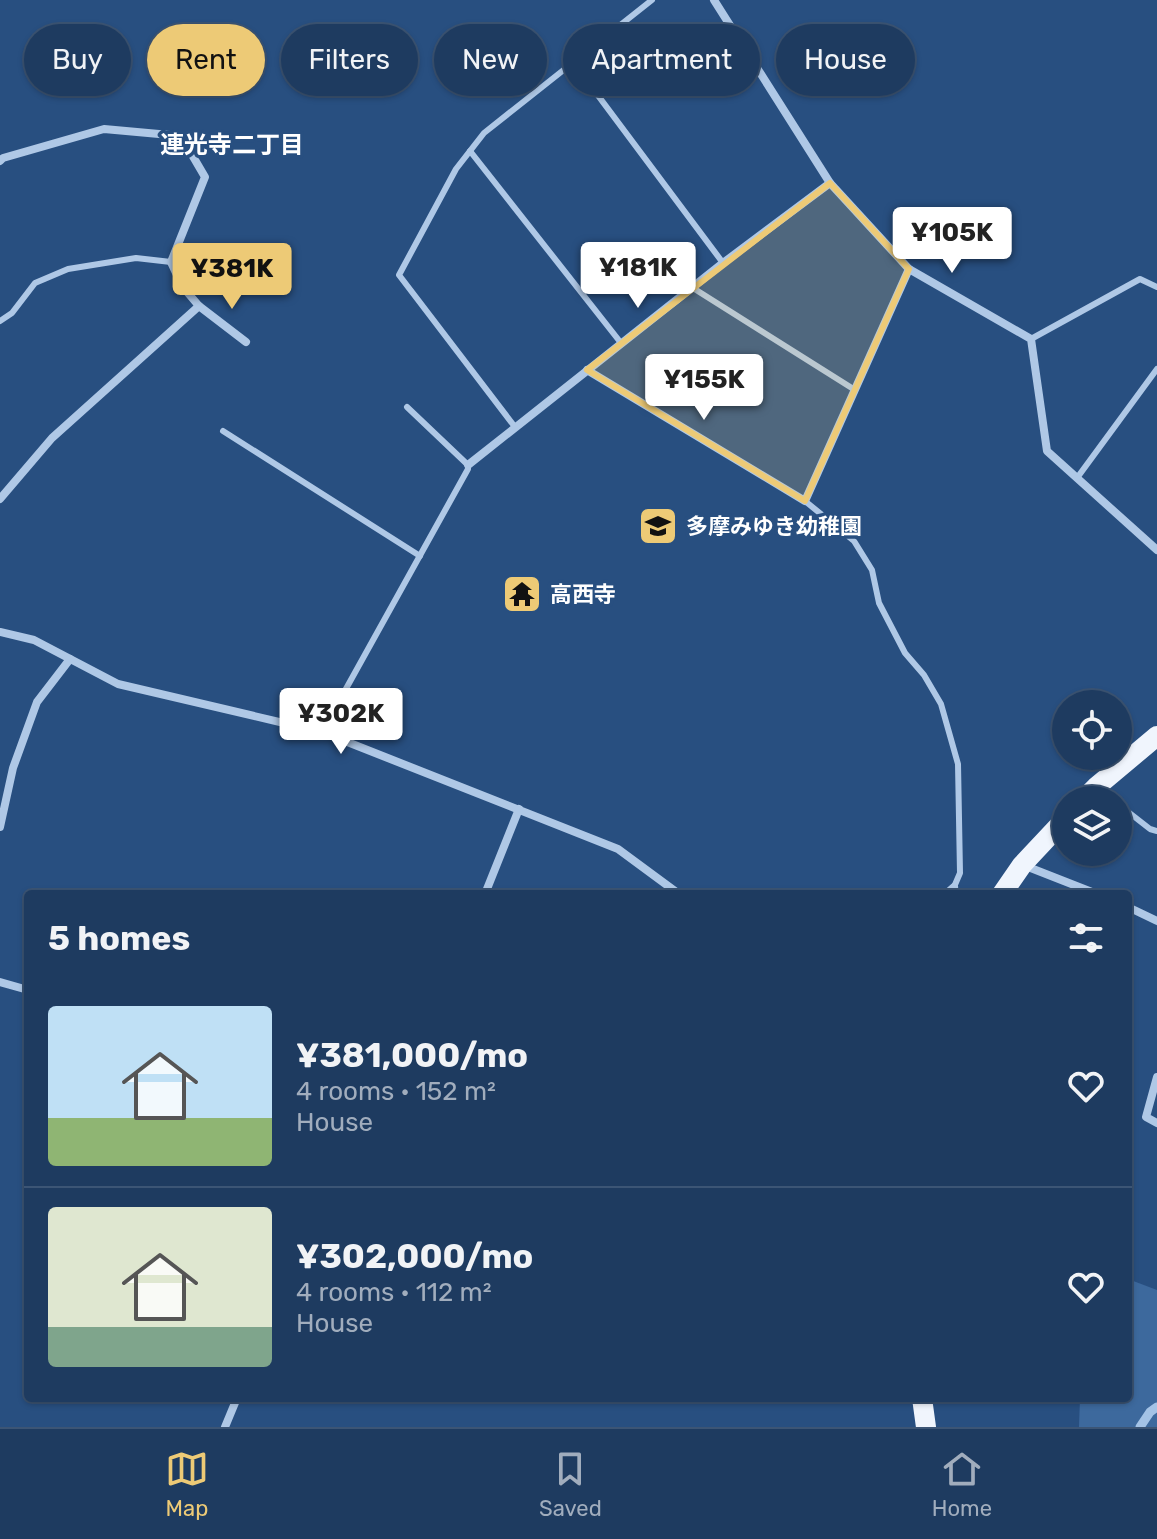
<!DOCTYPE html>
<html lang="en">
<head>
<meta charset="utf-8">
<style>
	:root { --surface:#1e3b60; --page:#264266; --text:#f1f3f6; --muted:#a1adbd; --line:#3c5575; --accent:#edca76 }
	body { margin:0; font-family:Rubik,"Noto Sans JP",sans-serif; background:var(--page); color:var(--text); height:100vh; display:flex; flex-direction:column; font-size:30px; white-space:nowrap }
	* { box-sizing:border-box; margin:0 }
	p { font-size:26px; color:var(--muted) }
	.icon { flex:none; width:44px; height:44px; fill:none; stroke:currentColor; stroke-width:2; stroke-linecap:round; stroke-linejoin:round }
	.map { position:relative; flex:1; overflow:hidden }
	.panel { position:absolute; left:24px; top:890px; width:1108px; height:512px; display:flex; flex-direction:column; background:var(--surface); border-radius:8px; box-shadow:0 2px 6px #0004,0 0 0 2px var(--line) }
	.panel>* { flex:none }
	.hud { position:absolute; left:24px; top:24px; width:1110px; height:72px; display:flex; gap:16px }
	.tools { position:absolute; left:1052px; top:690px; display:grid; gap:16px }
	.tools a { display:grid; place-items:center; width:80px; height:80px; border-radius:50%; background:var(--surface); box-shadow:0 2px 6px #0004,0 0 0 2px var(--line); font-size:40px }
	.price { position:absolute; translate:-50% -68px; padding:0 18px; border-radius:8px; background:#fff; color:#222; font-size:26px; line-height:52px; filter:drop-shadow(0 2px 4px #0008) }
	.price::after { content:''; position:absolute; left:50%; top:48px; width:24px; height:18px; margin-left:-12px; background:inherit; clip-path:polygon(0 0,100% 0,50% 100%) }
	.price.selected { background:var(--accent); color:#111 }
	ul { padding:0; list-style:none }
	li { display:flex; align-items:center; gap:24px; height:200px; padding:0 24px }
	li+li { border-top:2px solid var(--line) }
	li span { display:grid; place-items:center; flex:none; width:224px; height:160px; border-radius:8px; color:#555 }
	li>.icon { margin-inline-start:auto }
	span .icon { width:96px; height:96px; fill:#fffc; stroke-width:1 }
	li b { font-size:34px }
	h2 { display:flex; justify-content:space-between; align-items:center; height:96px; padding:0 24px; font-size:34px }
	.tag { padding:0 28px; border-radius:36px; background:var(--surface); box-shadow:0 2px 6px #0004,0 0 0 2px var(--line); font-size:28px; line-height:72px }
	.tag.selected { background:var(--accent); color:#111 }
	.tabs { display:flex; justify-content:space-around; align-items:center; height:112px; border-top:2px solid var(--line); background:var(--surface); font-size:22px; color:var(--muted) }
	.tabs a { display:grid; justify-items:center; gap:4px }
	.tabs .selected { color:var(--accent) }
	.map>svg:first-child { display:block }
</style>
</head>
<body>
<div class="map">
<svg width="1157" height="1427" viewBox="0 0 1157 1427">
	<rect width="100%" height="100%" fill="#284f80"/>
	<!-- green -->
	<path fill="#3d699d" d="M 1128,1279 L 1157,1290 L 1157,1427 L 1079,1427 L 1080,1398 L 1128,1398 Z"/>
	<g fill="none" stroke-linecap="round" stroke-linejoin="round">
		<!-- stream -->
		<path stroke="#a4c3e6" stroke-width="9" d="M 1140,1427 L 1150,1412 L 1157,1407"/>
		<!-- service -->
		<g stroke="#afc8e6" stroke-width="6">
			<path d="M 573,62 L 723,263"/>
			<path d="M 470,151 L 621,343"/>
			<path d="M 693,288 L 855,390"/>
			<path d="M 0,321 L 12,313 L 35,283 L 68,269 L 136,258 L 171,262"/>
			<path d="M 1031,339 L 1140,279 L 1157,287"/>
			<path d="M 515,427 L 399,275 L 456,169 L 484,133 L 652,0"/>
			<path d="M 223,431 L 420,556"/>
			<path d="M 1077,478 L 1157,369"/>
			<path d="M 805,501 L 854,541 L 872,570 L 879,603 L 905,653 L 924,675 L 941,704 L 958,764 L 960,873 L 954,887"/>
			<path d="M 322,732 L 468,469 L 468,465 L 407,407"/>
			<path d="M 1098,789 L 1113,800"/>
			<path d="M 1118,804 L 1150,829 L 1157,831"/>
		</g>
		<!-- minor -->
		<g stroke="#afc8e6" stroke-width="8">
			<path d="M 714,0 L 830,183 L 909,269 L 1031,339 L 1047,451 L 1157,550"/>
			<path d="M 0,161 L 3,158 L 104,129 L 181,136 L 205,177 L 171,262 L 182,286 L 199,306 L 246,342"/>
			<path d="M 587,370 L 805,501 L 909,269"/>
			<path d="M 468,465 L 723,263 L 830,183"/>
			<path d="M 0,499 L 52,438 L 199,306"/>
			<path d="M 0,632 L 34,640 L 118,684 L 322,732 L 618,849 L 679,894"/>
			<path d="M 0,827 L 13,768 L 37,702 L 70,659"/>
			<path d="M 1023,865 L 1097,894"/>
			<path d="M 485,894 L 519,809"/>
			<path d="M 946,894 L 954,887"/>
			<path d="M 1128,907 L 1157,921"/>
			<path d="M 0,982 L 28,990"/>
			<path d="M 1157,1077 L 1146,1117 L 1157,1123"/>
			<path d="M 225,1427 L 237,1398"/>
		</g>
		<!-- primary -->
		<g stroke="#f0f5fd" stroke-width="20">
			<path d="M 1083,800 L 1096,787 L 1157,736"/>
			<path d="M 1002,894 L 1022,865 L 1066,818"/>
			<path d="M 922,1398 L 926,1427"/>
		</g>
	</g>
	<!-- marked area -->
	<path fill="#edca76" fill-opacity="0.2" stroke="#edca76" stroke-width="6" stroke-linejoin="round" d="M 830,183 L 909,269 L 805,501 L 587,370 Z"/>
	<!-- icons -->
	<defs>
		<g id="school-square" transform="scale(2)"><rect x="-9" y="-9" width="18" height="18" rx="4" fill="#edca76" stroke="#284f80"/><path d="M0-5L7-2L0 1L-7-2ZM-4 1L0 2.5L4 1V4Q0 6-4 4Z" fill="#111"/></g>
		<g id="temple-square" transform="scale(2)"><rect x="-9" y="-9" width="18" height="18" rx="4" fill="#edca76" stroke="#284f80"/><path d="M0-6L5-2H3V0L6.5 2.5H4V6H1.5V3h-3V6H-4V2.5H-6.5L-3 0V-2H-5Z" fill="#111"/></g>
	</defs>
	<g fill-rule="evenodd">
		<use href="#school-square" x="658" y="526"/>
		<use href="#temple-square" x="522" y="594"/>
	</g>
	<g text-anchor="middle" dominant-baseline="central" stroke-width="7" stroke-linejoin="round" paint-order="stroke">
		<!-- poi labels -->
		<g font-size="22" font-weight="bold" fill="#fff" stroke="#284f80" text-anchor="start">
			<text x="686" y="526">多摩みゆき幼稚園</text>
			<text x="550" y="594">高西寺</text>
		</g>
		<!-- neighbourhood labels -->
		<g font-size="24" font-weight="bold" fill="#fff" stroke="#284f80">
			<text x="232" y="145">連光寺二丁目</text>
		</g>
	</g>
</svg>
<div class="tools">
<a><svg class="icon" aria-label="locate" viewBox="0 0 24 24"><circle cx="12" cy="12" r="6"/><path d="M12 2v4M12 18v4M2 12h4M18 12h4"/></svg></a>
<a><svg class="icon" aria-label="layers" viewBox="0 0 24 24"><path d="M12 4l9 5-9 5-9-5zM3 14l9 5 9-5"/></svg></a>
</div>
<b class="price" style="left:952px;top:275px">¥105K</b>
<b class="price" style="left:638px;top:310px">¥181K</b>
<b class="price selected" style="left:232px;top:311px">¥381K</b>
<b class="price" style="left:704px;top:422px">¥155K</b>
<b class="price" style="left:341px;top:756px">¥302K</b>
<div class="hud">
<a class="tag">Buy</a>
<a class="tag selected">Rent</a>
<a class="tag">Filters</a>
<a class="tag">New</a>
<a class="tag">Apartment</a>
<a class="tag">House</a>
</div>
<section class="panel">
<h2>5 homes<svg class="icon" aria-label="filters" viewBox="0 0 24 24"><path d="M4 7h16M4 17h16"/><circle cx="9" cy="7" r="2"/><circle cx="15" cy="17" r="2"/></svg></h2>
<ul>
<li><span style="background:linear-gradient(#bfe0f5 70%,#8fb573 0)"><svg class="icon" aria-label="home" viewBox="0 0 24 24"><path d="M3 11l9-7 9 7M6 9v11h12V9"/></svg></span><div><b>¥381,000/mo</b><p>4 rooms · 152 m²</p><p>House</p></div><svg class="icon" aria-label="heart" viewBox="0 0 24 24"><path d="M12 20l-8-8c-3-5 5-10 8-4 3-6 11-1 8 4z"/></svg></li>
<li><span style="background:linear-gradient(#dfe7d0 75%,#7fa58c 0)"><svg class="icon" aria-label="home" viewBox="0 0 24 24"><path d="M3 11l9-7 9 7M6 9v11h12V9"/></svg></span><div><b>¥302,000/mo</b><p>4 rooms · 112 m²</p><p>House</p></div><svg class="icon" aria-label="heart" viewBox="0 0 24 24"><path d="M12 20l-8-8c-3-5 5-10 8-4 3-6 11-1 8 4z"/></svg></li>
</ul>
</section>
</div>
<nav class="tabs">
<a class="selected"><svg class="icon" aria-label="map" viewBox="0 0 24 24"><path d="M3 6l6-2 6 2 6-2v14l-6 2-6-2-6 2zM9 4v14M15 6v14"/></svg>Map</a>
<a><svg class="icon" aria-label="saved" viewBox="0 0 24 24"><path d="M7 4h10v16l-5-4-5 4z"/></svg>Saved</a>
<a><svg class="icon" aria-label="home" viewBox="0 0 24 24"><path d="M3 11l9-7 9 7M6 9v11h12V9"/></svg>Home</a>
</nav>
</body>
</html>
